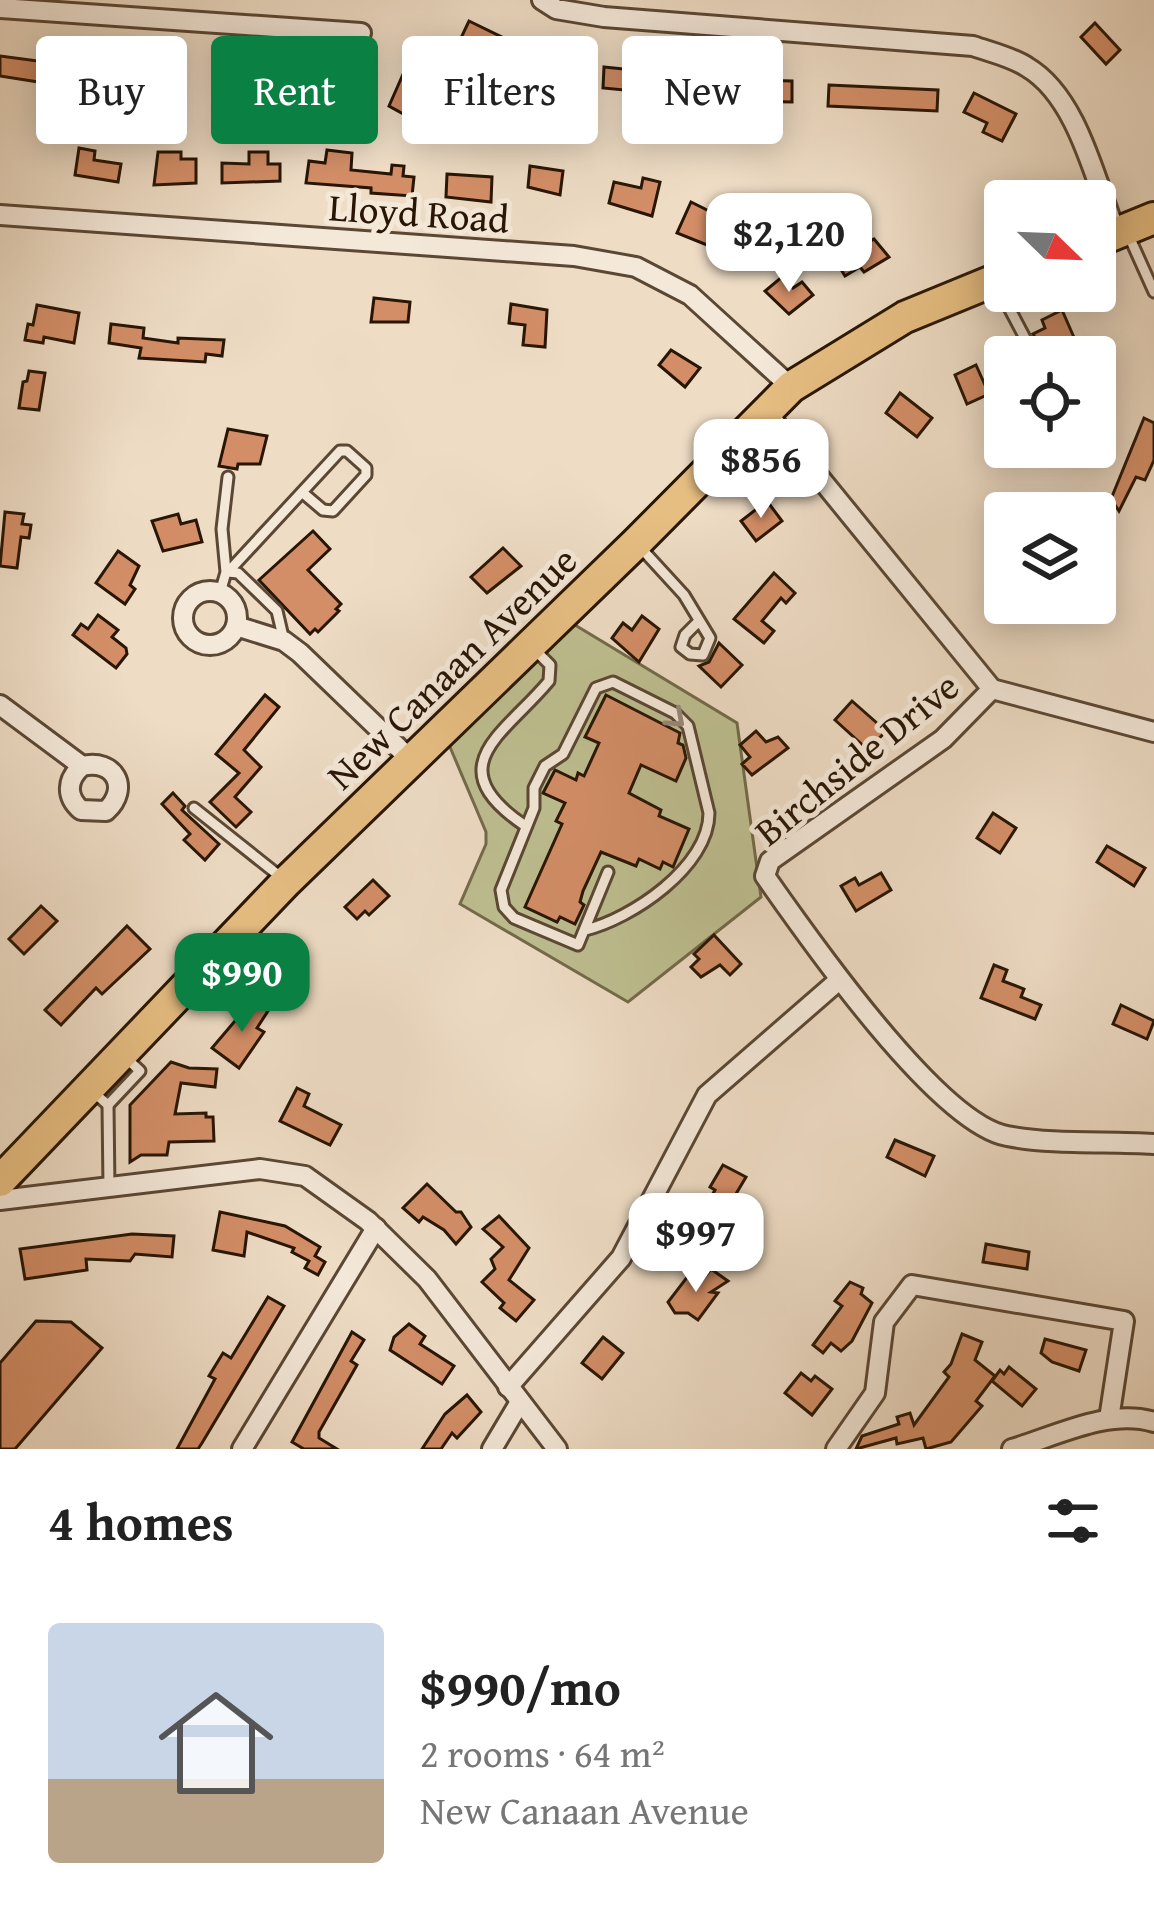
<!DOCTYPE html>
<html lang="en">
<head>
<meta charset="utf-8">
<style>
	:root { --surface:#fff; --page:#f2f2f2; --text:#222; --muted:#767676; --accent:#0b8043 }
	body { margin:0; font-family:"Gentium Book Plus",serif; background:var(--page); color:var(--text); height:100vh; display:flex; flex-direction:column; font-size:45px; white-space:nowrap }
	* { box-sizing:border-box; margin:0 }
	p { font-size:39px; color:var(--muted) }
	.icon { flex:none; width:66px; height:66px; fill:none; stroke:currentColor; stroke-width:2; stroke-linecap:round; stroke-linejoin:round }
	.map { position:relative; height:1449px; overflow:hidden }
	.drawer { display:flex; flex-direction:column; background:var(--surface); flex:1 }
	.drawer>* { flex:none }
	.hud { position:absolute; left:36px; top:36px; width:1083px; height:108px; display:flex; gap:24px }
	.needle { width:78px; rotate:113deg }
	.fabs { position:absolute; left:984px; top:180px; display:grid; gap:24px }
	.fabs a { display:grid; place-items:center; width:132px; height:132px; border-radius:12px; background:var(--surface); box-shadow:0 6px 30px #0003; font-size:60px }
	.price { position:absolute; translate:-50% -102px; padding:0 27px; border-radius:24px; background:#fff; color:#222; font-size:39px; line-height:78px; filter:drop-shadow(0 3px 6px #0008) }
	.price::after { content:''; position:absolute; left:50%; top:72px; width:36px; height:27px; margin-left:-18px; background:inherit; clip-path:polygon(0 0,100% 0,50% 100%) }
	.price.current { background:var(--accent); color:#fff }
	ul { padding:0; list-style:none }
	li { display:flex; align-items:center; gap:36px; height:300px; padding:0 48px }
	li span { display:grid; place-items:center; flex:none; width:336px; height:240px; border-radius:12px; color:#555 }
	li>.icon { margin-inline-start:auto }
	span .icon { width:144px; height:144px; fill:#fffc; stroke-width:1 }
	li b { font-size:51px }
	h2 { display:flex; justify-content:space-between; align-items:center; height:144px; padding:0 48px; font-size:51px }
	.tag { padding:0 42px; border-radius:12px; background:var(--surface); box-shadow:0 6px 30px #0003; font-size:42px; line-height:108px }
	.tag.current { background:var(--accent); color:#fff }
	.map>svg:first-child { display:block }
</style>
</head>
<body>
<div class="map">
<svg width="1154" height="1449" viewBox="0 0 1154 1449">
	<rect width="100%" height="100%" fill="#eedcc5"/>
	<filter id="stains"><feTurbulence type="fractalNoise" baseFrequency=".00167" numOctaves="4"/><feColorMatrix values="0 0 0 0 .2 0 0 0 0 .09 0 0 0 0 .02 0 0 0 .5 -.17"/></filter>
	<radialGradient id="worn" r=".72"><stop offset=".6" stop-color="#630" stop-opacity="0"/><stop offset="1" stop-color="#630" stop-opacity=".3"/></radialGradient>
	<!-- green -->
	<path fill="#bebf91" stroke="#736a4a" stroke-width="3" d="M 575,625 L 737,723 L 761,897 L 628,1002 L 460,904 L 486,844 L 486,832 L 447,740 Z"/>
	<!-- building -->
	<g fill="#d38e67" stroke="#281504" stroke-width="3">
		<path d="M 469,21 L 512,42 L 502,61 L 460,40 Z"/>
		<path d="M 1095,23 L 1120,50 L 1106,64 L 1081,37 Z"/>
		<path d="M 0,56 L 53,63 L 51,84 L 0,76 Z"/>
		<path d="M 537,58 L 584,67 L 579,88 L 533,78 Z"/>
		<path d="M 85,63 L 117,69 L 117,74 L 146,78 L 147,97 L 82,86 Z"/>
		<path d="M 604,67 L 722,79 L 719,100 L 651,91 L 650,102 L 624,100 L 625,90 L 603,88 Z"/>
		<path d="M 404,72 L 431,86 L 424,97 L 419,95 L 407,116 L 389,106 Z"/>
		<path d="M 221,74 L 261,77 L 260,100 L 220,97 Z"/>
		<path d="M 745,80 L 792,81 L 792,102 L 744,101 Z"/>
		<path d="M 829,85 L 938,90 L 937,111 L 828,106 Z"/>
		<path d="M 974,93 L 1016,114 L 1002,141 L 983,132 L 987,123 L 964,112 Z"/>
		<path d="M 79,148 L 95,151 L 94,160 L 121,164 L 118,182 L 75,175 Z"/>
		<path d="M 327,150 L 352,153 L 351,170 L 391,174 L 392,165 L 404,166 L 403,176 L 414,177 L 412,196 L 371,193 L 371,188 L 306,183 L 309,161 L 325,163 Z"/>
		<path d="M 158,152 L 181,152 L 181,159 L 196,159 L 196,183 L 154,185 Z"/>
		<path d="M 249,152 L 268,152 L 268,164 L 280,164 L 280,181 L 222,183 L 222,163 L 249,164 Z"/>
		<path d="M 530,166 L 563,171 L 560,195 L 528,187 Z"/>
		<path d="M 447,174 L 492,177 L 491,202 L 446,197 Z"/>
		<path d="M 643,178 L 660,182 L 652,216 L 609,203 L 614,182 L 641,188 Z"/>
		<path d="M 691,202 L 717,215 L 714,222 L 731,230 L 722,251 L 677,233 Z"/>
		<path d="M 874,239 L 889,257 L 864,272 L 860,267 L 845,276 L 836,261 Z"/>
		<path d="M 783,276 L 793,288 L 802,282 L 813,295 L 789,314 L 765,291 Z"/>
		<path d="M 374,298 L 410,302 L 408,322 L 371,322 Z"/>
		<path d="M 511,304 L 547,310 L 545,347 L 523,345 L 525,325 L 509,323 Z"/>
		<path d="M 37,305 L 79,313 L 74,343 L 44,337 L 43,343 L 25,340 L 28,324 L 33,325 Z"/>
		<path d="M 1062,310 L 1076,342 L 1065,347 L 1059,339 L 1041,348 L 1033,334 L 1045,328 L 1042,320 Z"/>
		<path d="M 111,324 L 144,328 L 143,338 L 178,343 L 178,338 L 224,340 L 222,356 L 206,354 L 205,362 L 139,358 L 141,348 L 109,343 Z"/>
		<path d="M 671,350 L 700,368 L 685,387 L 659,365 Z"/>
		<path d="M 976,365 L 989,394 L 967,404 L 955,375 Z"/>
		<path d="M 29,371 L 45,373 L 39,410 L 19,408 L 23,382 L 27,381 Z"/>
		<path d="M 900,393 L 932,418 L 917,437 L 886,413 Z"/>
		<path d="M 1144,418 L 1154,423 L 1154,460 L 1145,480 L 1136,477 L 1119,511 L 1111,499 Z"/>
		<path d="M 228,429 L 267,436 L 260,464 L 238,464 L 237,469 L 219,466 Z"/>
		<path d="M 767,501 L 782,521 L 756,541 L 741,521 Z"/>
		<path d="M 5,512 L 24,514 L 22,524 L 31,525 L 29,538 L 21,537 L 17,568 L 0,566 Z"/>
		<path d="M 178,514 L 181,524 L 196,520 L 202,542 L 163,551 L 152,521 Z"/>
		<path d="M 313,531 L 330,549 L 308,570 L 341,604 L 336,609 L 339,611 L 318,632 L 315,629 L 310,634 L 259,580 Z"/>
		<path d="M 503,548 L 521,566 L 487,593 L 471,577 Z"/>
		<path d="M 118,551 L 139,566 L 130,585 L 135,589 L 125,604 L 96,583 Z"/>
		<path d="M 774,573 L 795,593 L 786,603 L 781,598 L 762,621 L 774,631 L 764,643 L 734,619 Z"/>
		<path d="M 98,615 L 118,630 L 112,637 L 126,648 L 127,654 L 116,668 L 73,635 L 81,624 L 88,629 Z"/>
		<path d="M 642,616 L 659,629 L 639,662 L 612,638 L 623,623 L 632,630 Z"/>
		<path d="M 719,643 L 742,665 L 721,687 L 699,666 L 709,662 Z"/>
		<path d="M 265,695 L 279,707 L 244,750 L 261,767 L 235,797 L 251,812 L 236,827 L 210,802 L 239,773 L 216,754 Z"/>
		<path d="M 606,695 L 680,733 L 678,743 L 683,745 L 686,758 L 676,781 L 641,765 L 629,793 L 661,810 L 659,816 L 689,829 L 673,867 L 663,862 L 660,869 L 639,859 L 636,866 L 601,852 L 583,891 L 580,902 L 584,905 L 575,924 L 560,917 L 557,922 L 525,907 L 562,824 L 556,821 L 565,803 L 543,793 L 555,770 L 576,780 L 578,773 L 584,776 L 599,743 L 585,737 Z"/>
		<path d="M 852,701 L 886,731 L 868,750 L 835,720 Z"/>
		<path d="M 756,731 L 766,742 L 778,737 L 788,748 L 752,775 L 742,764 L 750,757 L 740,745 Z"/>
		<path d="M 173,793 L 185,806 L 182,810 L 219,844 L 205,860 L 184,840 L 190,834 L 162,804 Z"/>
		<path d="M 993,813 L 1016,828 L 1000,853 L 977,838 Z"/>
		<path d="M 1107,846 L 1145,868 L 1134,886 L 1097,862 Z"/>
		<path d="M 881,873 L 891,890 L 856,911 L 841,886 L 855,878 L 859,885 Z"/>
		<path d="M 373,880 L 389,896 L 369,915 L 365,911 L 357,919 L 345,907 Z"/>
		<path d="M 41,906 L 57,921 L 24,954 L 9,939 Z"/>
		<path d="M 127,926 L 150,949 L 102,994 L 96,988 L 61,1025 L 45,1010 Z"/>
		<path d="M 714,935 L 741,964 L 730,975 L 720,965 L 701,977 L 691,967 L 699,959 L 694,954 Z"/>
		<path d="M 994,965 L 1007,970 L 1003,981 L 1024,989 L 1021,997 L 1041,1005 L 1035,1019 L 981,998 Z"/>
		<path d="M 252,1001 L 268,1011 L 257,1028 L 264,1032 L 239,1068 L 212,1048 Z"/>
		<path d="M 1121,1005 L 1154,1021 L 1147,1039 L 1113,1024 Z"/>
		<path d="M 171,1062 L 189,1068 L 217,1069 L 215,1087 L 181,1083 L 175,1114 L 206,1113 L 206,1117 L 213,1117 L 214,1141 L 169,1142 L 167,1155 L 141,1155 L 130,1162 L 130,1105 Z"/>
		<path d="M 297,1088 L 309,1094 L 304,1106 L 341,1125 L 330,1145 L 280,1121 Z"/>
		<path d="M 895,1140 L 934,1156 L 925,1176 L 887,1157 Z"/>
		<path d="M 723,1165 L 746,1177 L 727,1209 L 710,1199 L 715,1190 L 710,1187 Z"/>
		<path d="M 427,1184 L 456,1212 L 461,1212 L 471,1227 L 456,1244 L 444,1230 L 423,1217 L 419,1222 L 403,1208 Z"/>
		<path d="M 220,1212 L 285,1226 L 320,1247 L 315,1256 L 325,1262 L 318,1275 L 305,1268 L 309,1261 L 292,1252 L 294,1248 L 247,1232 L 244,1256 L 213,1250 Z"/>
		<path d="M 499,1216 L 529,1248 L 509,1280 L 534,1300 L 516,1321 L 500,1308 L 504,1303 L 482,1282 L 495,1269 L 491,1259 L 503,1247 L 483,1229 Z"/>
		<path d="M 132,1234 L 174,1236 L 172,1257 L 135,1254 L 130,1261 L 86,1259 L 87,1270 L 25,1279 L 20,1249 Z"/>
		<path d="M 986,1244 L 1029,1252 L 1027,1269 L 983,1262 Z"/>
		<path d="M 711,1269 L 728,1281 L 711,1292 L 718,1293 L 698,1320 L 688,1313 L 675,1313 L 668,1302 L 688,1276 L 699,1284 Z"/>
		<path d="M 850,1282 L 863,1288 L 861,1294 L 872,1303 L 852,1341 L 841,1351 L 831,1343 L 823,1353 L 813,1345 L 842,1306 L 835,1301 Z"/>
		<path d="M 268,1297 L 284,1306 L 202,1443 L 198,1449 L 177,1449 L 215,1379 L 209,1376 L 223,1353 L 231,1358 Z"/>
		<path d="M 36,1321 L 71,1322 L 102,1348 L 15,1449 L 0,1449 L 0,1363 Z"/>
		<path d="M 409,1324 L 425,1336 L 420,1344 L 454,1366 L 442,1384 L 390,1350 L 394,1337 Z"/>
		<path d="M 352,1332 L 364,1340 L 351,1361 L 357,1365 L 319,1432 L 319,1438 L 337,1449 L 304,1449 L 292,1442 Z"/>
		<path d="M 962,1334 L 982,1342 L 975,1360 L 995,1376 L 976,1401 L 982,1406 L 951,1442 L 926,1449 L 923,1438 L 897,1444 L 896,1438 L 856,1449 L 862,1436 L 899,1424 L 897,1417 L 910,1413 L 914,1425 L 949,1377 L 944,1372 L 951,1364 Z"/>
		<path d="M 603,1337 L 623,1353 L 602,1379 L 582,1363 Z"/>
		<path d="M 1045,1339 L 1086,1350 L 1079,1371 L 1052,1362 L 1041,1353 Z"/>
		<path d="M 1009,1367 L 1036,1389 L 1022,1406 L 992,1381 L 1000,1370 L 1004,1374 Z"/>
		<path d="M 801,1373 L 811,1381 L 815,1376 L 832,1389 L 812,1415 L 785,1393 Z"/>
		<path d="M 467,1395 L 481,1412 L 457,1438 L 452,1433 L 441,1449 L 422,1449 L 445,1414 Z"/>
	</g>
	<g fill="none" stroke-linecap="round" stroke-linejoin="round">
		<!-- lane casing -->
		<g stroke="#5a4734" stroke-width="15">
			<g id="lane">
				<path d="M 1128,234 L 1154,292"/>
				<path d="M 997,285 L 1035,357"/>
				<path d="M 1088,447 L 1095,458"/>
				<path d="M 640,547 L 684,595 L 710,638 L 703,655 L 690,654 L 681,647 L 685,635 L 699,621"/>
				<path d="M 228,572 L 340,451 L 347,451 L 366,468 L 366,475 L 333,511 L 323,510 L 303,493"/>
				<path d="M 228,572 L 238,573 L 277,611 L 284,641"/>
				<path d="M 220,593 L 226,572 L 222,529 L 228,477"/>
				<path d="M 194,808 L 282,878"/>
				<path d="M 524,825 C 437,766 505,734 549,681 L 550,665 L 532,647"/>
				<path d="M 585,930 C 631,919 709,867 709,813 L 688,726 L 675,713 L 613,682 L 596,688 L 563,754 L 545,766 L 534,788 L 534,808 L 501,890 L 504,907 L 514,918 L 578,945 L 608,872"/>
				<path d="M 91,1090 L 108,1105 L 140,1071 L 124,1056"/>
				<path d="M 108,1105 L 109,1189"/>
			</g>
		</g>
		<!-- street casing -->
		<g stroke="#5a4734" stroke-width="24">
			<g id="street">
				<path d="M 542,0 L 556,9 L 604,17 L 973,46 C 990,52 1012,57 1027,67 C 1078,97 1095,181 1116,233"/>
				<path d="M 0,8 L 361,33"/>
				<path d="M 0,215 L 574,256 L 636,267 L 690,295 L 791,387"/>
				<path d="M 767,413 L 992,689 L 1154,732"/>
				<circle cx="210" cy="618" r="27"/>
				<path d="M 236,626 L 284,641 L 300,653 L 410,759"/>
				<path d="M 992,689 L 943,739 L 770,861 L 765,876 C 807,936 937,1123 1007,1136 C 1053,1145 1106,1141 1154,1144"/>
				<path d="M 0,705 L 82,766 C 114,758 131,788 106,811 L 81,810 C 66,797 66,780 82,766"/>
				<path d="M 0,1200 L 260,1169 L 305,1176 L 368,1221 L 427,1279 L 557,1449"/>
				<path d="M 508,1387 L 621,1258 L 707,1095 L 838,981"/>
				<path d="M 242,1449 L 376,1228"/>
				<path d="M 492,1449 L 520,1402"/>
				<path d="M 836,1449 L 875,1393 L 884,1322 L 912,1285 L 1124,1321 L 1109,1419"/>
				<path d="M 1012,1449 C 1056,1436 1109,1408 1154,1422"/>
			</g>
		</g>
		<!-- primary casing -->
		<g stroke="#281504" stroke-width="36">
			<g id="primary">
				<path d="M 1095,242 L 1154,218"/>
				<path d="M 0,1181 L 286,882 L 636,543 L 791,387 L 905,317 L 1005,276"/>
			</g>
		</g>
		<!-- lane -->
		<use href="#lane" stroke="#f4e8d9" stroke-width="9"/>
		<!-- street -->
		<use href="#street" stroke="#f4e8d9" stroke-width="18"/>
		<!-- primary -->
		<use href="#primary" stroke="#e7be82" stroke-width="30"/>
	</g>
	<!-- one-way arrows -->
	<defs><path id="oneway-chevron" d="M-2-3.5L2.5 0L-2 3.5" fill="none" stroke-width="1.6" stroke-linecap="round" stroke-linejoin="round" transform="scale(3)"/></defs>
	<use stroke="#988979" href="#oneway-chevron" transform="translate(676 719) rotate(42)"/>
	<g text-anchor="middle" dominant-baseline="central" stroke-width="10" stroke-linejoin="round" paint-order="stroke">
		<!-- street labels -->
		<g font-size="39" fill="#281504" stroke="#f4e8d9">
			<text transform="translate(419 212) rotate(4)">Lloyd Road</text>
			<text transform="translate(451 667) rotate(-44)">New Canaan Avenue</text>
			<text transform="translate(856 758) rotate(-39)">Birchside Drive</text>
		</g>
	</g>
	<rect width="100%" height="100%" filter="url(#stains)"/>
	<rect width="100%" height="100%" fill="url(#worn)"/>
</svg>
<div class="fabs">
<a><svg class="needle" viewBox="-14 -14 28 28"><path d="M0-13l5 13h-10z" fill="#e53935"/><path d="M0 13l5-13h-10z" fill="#767676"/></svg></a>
<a><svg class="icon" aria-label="locate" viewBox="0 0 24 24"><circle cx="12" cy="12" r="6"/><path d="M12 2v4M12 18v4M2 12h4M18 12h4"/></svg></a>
<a><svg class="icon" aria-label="layers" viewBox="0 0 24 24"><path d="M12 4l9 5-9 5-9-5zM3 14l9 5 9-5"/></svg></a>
</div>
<b class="price" style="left:789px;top:295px">$2,120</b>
<b class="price" style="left:761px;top:521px">$856</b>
<b class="price current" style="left:242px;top:1035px">$990</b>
<b class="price" style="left:696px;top:1295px">$997</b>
<div class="hud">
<a class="tag">Buy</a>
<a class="tag current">Rent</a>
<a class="tag">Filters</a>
<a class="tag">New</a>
</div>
</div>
<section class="drawer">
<h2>4 homes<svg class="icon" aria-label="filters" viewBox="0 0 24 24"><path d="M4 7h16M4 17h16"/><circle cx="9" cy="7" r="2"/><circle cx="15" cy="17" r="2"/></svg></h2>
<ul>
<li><span style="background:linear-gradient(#c9d6e8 65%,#b9a48a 0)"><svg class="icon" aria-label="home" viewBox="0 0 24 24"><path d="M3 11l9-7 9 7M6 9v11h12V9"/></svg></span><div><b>$990/mo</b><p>2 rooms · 64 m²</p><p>New Canaan Avenue</p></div></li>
</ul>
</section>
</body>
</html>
